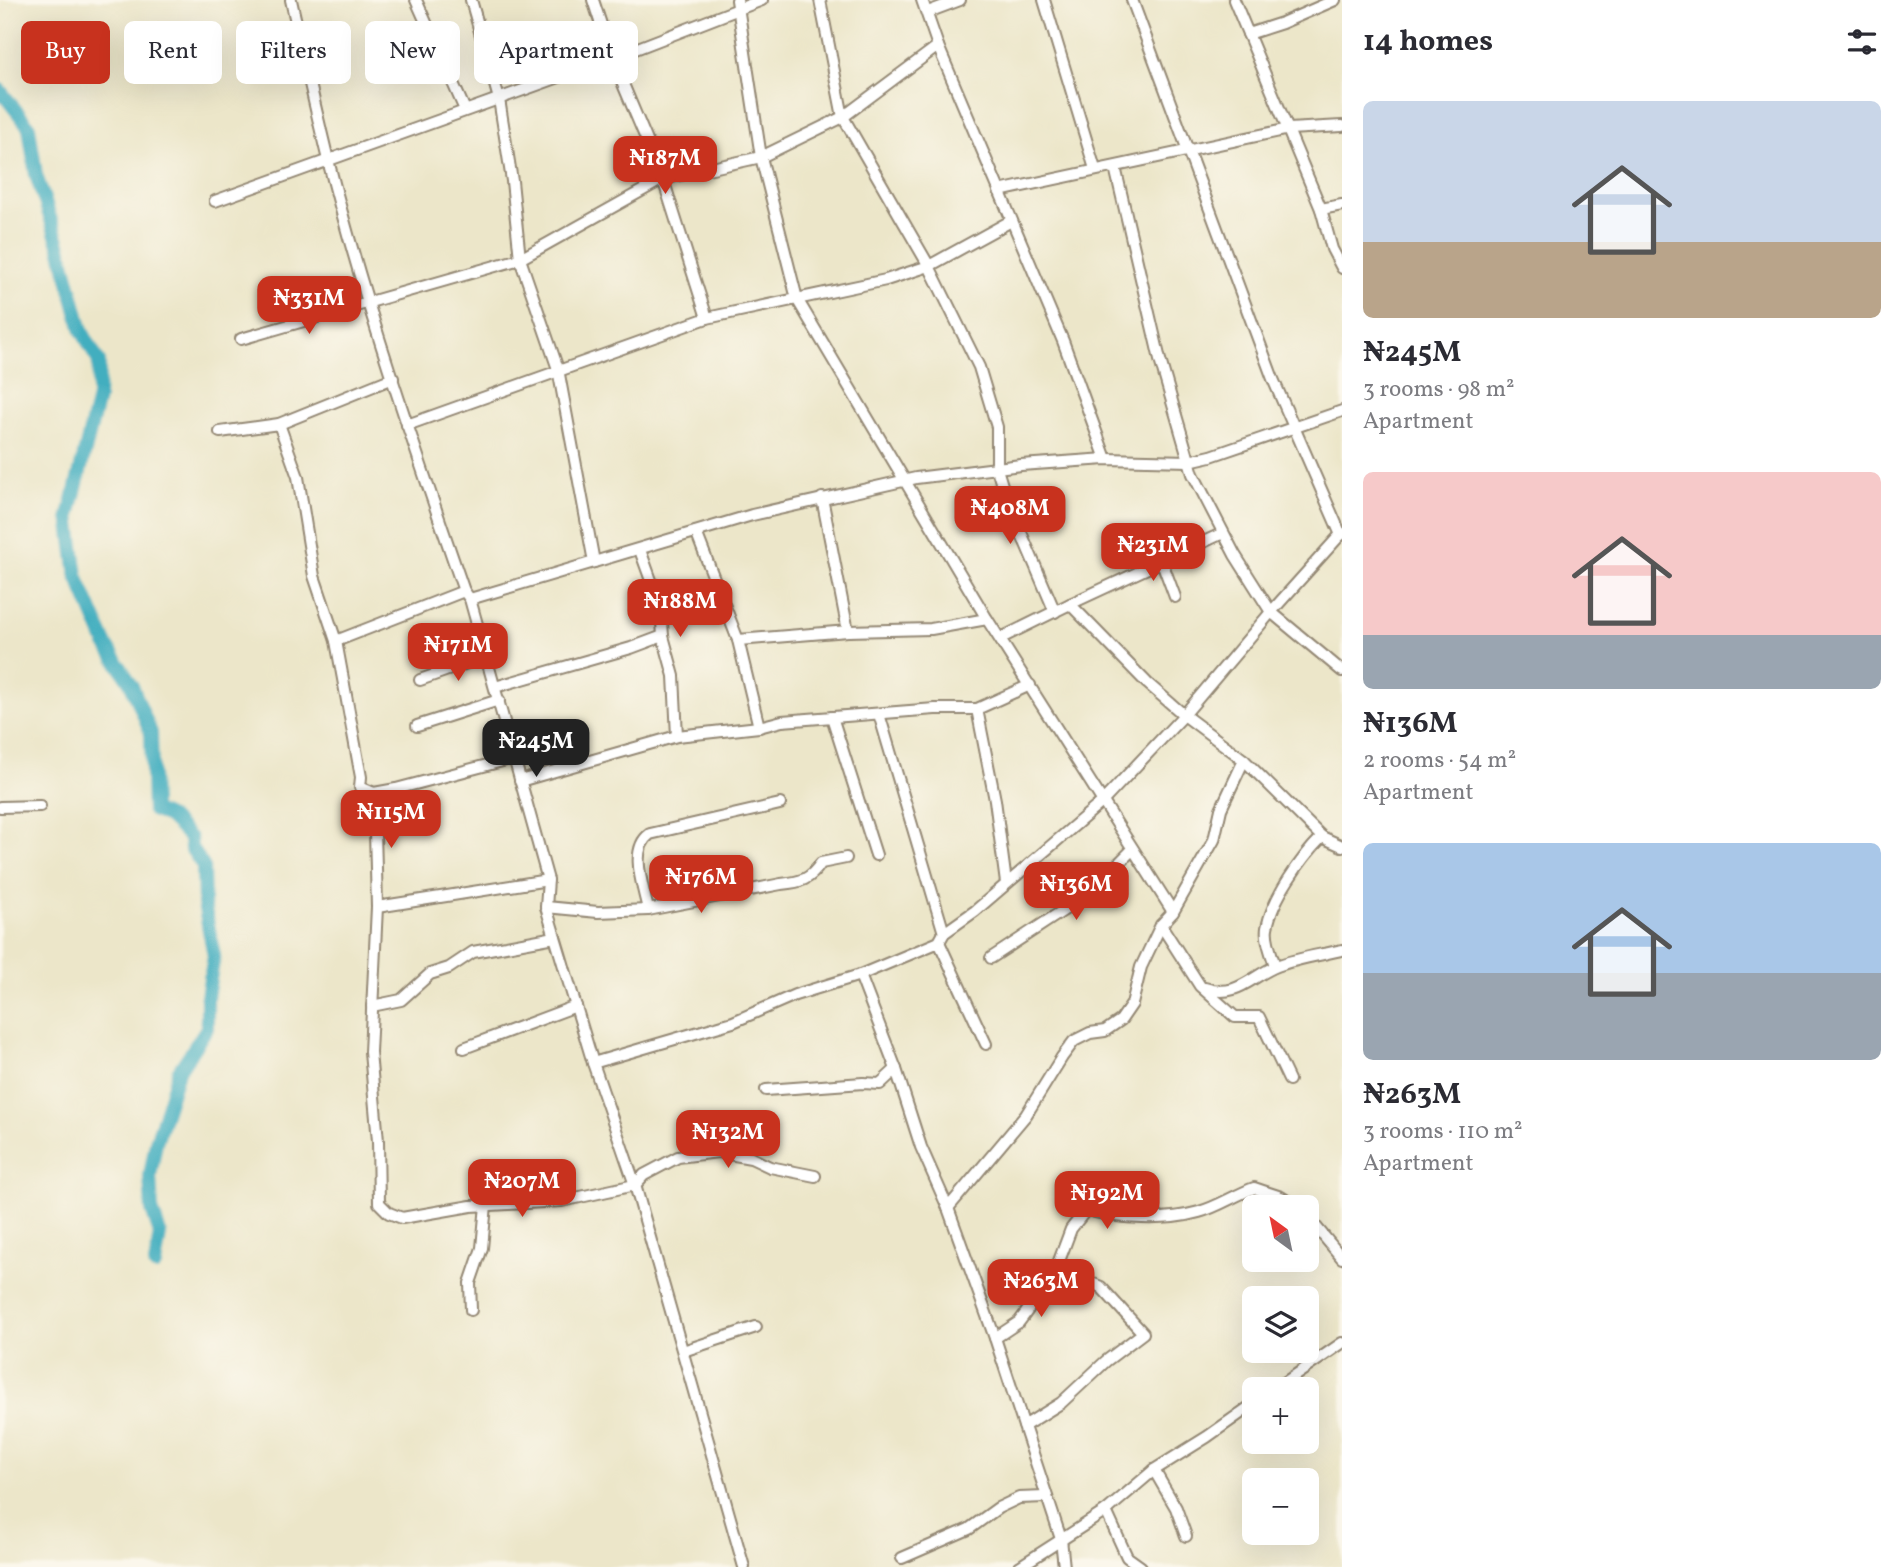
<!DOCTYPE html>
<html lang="en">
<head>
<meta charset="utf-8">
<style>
	:root { --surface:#fff; --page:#f2f2f3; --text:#2b2b33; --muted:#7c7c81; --accent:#c8321e }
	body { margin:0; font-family:Vollkorn,serif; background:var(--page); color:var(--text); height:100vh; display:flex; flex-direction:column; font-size:26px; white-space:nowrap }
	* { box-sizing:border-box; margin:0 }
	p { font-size:23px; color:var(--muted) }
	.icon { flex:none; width:38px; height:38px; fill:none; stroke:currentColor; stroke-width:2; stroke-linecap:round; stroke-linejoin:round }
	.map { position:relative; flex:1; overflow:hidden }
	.details { display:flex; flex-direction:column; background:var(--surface); width:560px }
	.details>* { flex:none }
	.top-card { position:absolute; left:21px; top:21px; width:665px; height:63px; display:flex; gap:14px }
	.needle { width:46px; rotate:327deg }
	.buttons { position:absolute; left:1242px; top:1195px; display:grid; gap:14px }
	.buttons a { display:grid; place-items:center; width:77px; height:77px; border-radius:10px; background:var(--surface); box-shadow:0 7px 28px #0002; font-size:35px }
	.price { position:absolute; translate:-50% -60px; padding:0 16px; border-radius:14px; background:var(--accent); color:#fff; font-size:23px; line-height:46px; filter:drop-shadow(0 2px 4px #0008) }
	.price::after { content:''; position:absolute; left:50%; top:42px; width:21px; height:16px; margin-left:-10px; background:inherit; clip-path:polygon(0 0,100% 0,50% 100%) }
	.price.selected { background:#222; color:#fff }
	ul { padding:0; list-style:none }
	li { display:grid; align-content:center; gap:14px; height:371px; padding:0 21px }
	li span { display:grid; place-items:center; height:217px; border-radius:10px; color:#555 }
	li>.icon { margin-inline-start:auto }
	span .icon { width:126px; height:126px; fill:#fffc; stroke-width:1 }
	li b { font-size:30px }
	h2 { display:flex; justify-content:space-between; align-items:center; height:84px; padding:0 21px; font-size:30px }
	.chip { padding:0 24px; border-radius:10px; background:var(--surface); box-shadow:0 7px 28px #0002; font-size:24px; line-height:63px }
	.chip.selected { background:var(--accent); color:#fff }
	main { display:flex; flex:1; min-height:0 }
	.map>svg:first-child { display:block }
</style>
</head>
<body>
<main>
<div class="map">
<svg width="1342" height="1567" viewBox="0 0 1342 1567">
	<rect width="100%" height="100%" fill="#fbf7ec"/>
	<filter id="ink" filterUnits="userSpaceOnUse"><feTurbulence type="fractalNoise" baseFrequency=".0143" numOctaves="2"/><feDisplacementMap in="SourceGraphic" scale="14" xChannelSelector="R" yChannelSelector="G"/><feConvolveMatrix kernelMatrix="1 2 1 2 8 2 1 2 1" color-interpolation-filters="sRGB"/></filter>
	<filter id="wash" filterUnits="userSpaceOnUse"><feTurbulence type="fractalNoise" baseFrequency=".00686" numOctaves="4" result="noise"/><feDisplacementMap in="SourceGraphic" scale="28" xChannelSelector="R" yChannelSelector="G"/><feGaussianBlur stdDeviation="1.57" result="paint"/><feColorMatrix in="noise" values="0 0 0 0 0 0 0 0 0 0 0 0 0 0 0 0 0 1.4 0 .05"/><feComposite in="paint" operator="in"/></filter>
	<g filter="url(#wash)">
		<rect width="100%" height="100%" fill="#ece6c9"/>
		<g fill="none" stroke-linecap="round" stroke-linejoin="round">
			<!-- river -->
			<path stroke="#42aebf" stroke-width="14" d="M 0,90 L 29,127 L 36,175 L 60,247 L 82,331 L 99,362 L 98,398 L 69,516 L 77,576 L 106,644 L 131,684 L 151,733 L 153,810 L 170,818 L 190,838 L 191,848 L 203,866 L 204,904 L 214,956 L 207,997 L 207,1028 L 178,1072 L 156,1142 L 150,1176 L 152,1210 L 160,1234 L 155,1265"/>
		</g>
	</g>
	<g filter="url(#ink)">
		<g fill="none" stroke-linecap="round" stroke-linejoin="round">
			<!-- minor casing -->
			<g stroke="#948874" stroke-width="14">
				<g id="minor">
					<path d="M 291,0 C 303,53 315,107 328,160 C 365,306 415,449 464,591 L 470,599 L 548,880 L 546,907 L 593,1063 L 635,1185 L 744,1567"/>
					<path d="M 416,0 L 465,110"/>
					<path d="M 471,0 L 499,99 L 512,181 L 520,259 L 558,369 L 594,562"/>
					<path d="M 593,0 L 612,58 L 663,179 L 707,318"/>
					<path d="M 737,0 L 761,157 L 797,299 L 987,619 L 1173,912"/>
					<path d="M 820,0 L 843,117 L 929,266 L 979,367 L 997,427 L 997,469 L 1005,495 L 1055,612"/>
					<path d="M 922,0 L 938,46 L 1063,341 L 1106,459"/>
					<path d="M 1044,0 L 1095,169"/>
					<path d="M 1132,0 L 1273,379 L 1341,535"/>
					<path d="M 1234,0 L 1321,209 L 1332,249 L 1342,268"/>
					<path d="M 928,12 L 960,0"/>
					<path d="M 1248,34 L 1282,23 L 1335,0"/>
					<path d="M 1115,167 L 1160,360 L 1193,474 L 1235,555 L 1271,612 L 1342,671"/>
					<path d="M 999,191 L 1289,129 L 1342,126"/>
					<path d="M 215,201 L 612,58 L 762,0"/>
					<path d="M 1321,209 L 1342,205"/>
					<path d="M 241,339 L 520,259 L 663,179 L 761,157 L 843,117 L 938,46"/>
					<path d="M 279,424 L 298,477 L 314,576 L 336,641 L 361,777 L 360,787 L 374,793 L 396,789 L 514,758"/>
					<path d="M 407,425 L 707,318 L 886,280 L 929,266 L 1011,221"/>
					<path d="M 220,432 L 279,424 L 393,378"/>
					<path d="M 822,498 L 848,631"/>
					<path d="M 696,532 L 738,640 L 759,727"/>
					<path d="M 640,550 L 661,608 L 663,636 L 674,676 L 677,736"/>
					<path d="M 1162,562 L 1175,597"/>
					<path d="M 470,599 L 752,515 L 916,478 L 1021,465 L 1106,459 L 1189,461 L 1211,456 L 1342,411"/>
					<path d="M 1070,604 L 1223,533"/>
					<path d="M 1001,638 L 1070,604 L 1147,683 L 1184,715 L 1244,760 L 1322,837 L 1342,846"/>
					<path d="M 738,640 L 848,631 L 931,629 L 987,619"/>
					<path d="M 336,641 L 464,591"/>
					<path d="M 420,680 L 487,656"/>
					<path d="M 495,687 L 631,648 L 663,636"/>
					<path d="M 977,709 L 995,800 L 1006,883"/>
					<path d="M 879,714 L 944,933"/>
					<path d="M 832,717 L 876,855"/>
					<path d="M 417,726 L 499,700"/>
					<path d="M 520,781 L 677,736 L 759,727 L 782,721 L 935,709 L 977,709 L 1030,685"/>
					<path d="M 374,793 L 377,907 L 370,1052 L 378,1141 L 379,1203 L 389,1213 L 402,1218 L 471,1206 L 562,1201 L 635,1185 L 644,1175 L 678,1157 L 718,1152 L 751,1158 L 770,1167 L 815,1176"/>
					<path d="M 0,807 L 40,806"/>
					<path d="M 377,907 L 548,880"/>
					<path d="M 546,907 L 598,912 L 648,910 L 781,884 C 801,882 810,880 821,863 L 846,858"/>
					<path d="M 648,910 C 644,888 628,850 650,834 L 780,804"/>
					<path d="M 1161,925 L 1200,986 L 1235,1017 L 1259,1017 L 1289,1080"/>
					<path d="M 939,942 L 986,1044"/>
					<path d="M 991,958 L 1087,895 L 1132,850"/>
					<path d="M 1275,966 C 1272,955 1265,939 1267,928 C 1272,899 1301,858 1322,837"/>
					<path d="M 860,975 L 896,1069 L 921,1147 L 948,1208 L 995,1338 L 1061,1539 L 1064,1567"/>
					<path d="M 1205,988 C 1237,999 1251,976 1277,966 C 1297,958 1321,955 1342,950"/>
					<path d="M 372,1006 L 401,1000 L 430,974 L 449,968 L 473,952 L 555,937"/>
					<path d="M 464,1048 L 576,1006"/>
					<path d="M 593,1063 L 733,1022 L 795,995 L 860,975 L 939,942 L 944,933 L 975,911 L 1102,802 L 1184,715 L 1271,612 L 1342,533"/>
					<path d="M 766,1090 L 863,1083 L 880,1084 L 896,1069"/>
					<path d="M 948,1208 L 1026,1115 L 1062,1057 L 1074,1041 L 1090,1033 L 1105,1031 L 1121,1020 L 1132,1004 L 1141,967 L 1161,925 L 1173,912 L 1214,840 L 1221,809 L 1244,760"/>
					<path d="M 1307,1216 L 1342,1258"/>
					<path d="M 471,1310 L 470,1283 L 482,1248 L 486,1205"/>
					<path d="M 995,1338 L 1019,1322 L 1025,1314 L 1056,1269 L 1071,1229 L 1086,1210 C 1121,1219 1163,1222 1199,1212 C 1218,1207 1235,1195 1254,1188 L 1281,1197 L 1299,1208"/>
					<path d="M 683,1351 L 756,1327"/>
					<path d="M 1274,1390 L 1342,1343"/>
					<path d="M 1024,1426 L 1061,1403 L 1106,1361 L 1143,1333 L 1101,1287 L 1056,1269"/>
					<path d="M 1154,1470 L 1176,1508 L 1186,1536"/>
					<path d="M 1106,1511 L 1127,1557 L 1141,1567"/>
					<path d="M 902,1558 L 969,1529 L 998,1508 L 1019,1498 L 1045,1497"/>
					<path d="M 1019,1567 L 1106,1511 L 1154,1470 L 1207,1437 L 1255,1403"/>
				</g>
			</g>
			<!-- minor -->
			<use href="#minor" stroke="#fff" stroke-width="10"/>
		</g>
	</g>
</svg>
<div class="buttons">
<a><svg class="needle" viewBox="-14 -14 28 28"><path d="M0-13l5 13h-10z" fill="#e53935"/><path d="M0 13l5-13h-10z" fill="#7c7c81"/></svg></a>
<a><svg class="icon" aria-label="layers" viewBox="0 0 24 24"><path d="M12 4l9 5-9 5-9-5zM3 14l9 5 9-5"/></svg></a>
<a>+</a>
<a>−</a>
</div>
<b class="price" style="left:665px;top:196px">₦187M</b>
<b class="price" style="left:309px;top:336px">₦331M</b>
<b class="price" style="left:1010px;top:546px">₦408M</b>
<b class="price" style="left:1153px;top:583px">₦231M</b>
<b class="price" style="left:680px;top:639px">₦188M</b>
<b class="price" style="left:458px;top:683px">₦171M</b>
<b class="price selected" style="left:536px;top:779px">₦245M</b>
<b class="price" style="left:391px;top:850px">₦115M</b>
<b class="price" style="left:701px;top:915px">₦176M</b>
<b class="price" style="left:1076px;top:922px">₦136M</b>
<b class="price" style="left:728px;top:1170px">₦132M</b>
<b class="price" style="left:522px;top:1219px">₦207M</b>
<b class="price" style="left:1107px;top:1231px">₦192M</b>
<b class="price" style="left:1041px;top:1319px">₦263M</b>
<div class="top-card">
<a class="chip selected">Buy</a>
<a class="chip">Rent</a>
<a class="chip">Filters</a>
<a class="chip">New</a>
<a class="chip">Apartment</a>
</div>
</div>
<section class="details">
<h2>14 homes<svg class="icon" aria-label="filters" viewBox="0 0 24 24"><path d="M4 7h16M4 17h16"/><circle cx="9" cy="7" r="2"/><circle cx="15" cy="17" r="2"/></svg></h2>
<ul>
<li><span style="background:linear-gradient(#c9d6e8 65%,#b9a48a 0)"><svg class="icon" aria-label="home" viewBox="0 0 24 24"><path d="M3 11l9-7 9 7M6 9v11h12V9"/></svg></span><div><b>₦245M</b><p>3 rooms · 98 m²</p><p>Apartment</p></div></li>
<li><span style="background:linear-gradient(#f6c9c9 75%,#9aa5b1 0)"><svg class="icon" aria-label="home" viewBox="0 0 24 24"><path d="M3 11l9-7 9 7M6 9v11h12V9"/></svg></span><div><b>₦136M</b><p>2 rooms · 54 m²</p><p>Apartment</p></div></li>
<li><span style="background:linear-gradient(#a9c7e8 60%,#9aa5b1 0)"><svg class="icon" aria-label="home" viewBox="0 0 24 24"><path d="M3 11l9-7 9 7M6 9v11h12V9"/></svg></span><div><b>₦263M</b><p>3 rooms · 110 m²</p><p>Apartment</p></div></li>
</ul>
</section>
</main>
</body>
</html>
